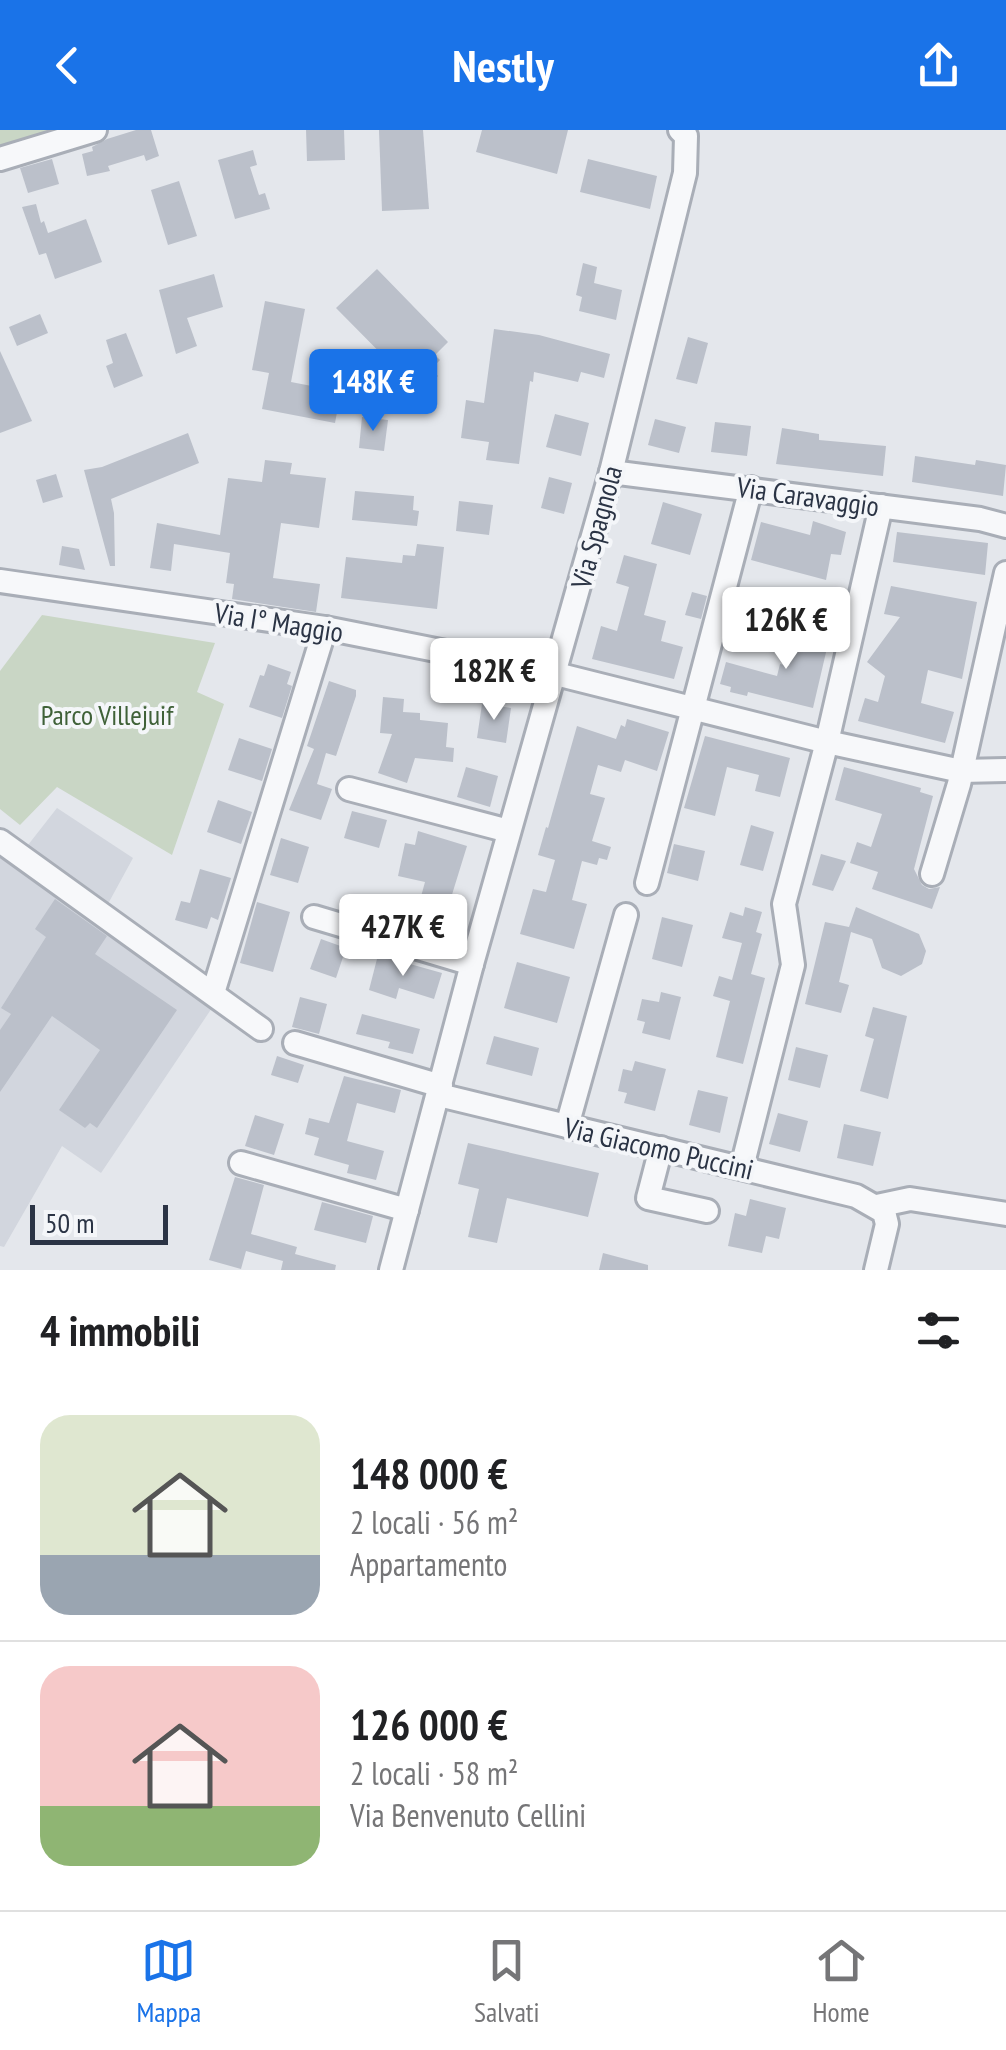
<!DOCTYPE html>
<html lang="it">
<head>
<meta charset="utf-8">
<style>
	:root { --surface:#fff; --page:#f2f2f2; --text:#202124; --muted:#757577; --line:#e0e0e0; --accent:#1a73e8 }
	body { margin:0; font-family:"PT Sans Narrow",sans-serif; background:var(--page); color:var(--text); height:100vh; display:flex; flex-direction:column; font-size:38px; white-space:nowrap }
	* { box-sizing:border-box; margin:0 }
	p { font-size:32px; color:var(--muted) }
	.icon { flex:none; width:55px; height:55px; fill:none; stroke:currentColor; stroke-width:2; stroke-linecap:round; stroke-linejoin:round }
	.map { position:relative; height:1140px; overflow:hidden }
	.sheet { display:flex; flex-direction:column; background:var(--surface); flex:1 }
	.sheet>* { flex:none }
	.scale { position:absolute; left:30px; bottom:25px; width:138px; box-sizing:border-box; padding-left:10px; border:5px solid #2b3445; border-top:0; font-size:28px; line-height:35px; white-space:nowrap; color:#2b3445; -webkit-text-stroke:8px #f4f6f9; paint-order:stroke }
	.price { position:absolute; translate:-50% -85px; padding:0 22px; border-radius:10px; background:#fff; color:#222; font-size:32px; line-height:65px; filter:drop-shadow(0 2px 5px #0008) }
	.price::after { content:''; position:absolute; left:50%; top:60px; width:30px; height:22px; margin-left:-15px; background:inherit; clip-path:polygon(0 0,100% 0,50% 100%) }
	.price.active { background:var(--accent); color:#fff }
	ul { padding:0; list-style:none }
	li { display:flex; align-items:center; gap:30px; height:250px; padding:0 40px }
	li+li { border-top:2px solid var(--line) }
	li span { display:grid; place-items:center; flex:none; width:280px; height:200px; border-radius:30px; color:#555 }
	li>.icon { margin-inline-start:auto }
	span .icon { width:120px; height:120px; fill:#fffc; stroke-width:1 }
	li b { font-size:42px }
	h2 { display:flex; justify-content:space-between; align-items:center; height:120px; padding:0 40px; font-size:42px }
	header { display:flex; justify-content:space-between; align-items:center; height:130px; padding:0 40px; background:var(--accent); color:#fff; font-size:45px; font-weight:700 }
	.menu { display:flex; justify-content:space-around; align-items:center; height:140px; border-top:2px solid var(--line); background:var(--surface); font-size:28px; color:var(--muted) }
	.menu a { display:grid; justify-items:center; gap:5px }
	.menu .active { color:var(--accent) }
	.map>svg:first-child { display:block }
</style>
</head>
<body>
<header><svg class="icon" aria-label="back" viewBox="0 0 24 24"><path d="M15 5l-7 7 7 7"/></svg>Nestly<svg class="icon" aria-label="share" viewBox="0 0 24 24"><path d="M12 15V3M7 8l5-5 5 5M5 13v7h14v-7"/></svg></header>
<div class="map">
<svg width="1006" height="1140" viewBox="0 0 1006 1140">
	<rect width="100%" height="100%" fill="#e4e7ec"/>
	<!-- built -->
	<path fill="#d2d6de" d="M 57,678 L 133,728 L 103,783 L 220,866 L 101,1043 L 62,1016 L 4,1117 L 0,1116 L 0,709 L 21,724 Z"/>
	<!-- green -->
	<g fill="#c9d6c5">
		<path d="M 0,0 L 57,0 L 0,19 Z"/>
		<path d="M 42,485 L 215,513 L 197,562 L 224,574 L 172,725 L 57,657 L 20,695 L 0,679 L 0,541 Z"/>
	</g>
	<!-- building -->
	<g fill="#bbc0ca">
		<path d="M 136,0 L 151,0 L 159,26 L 146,31 L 144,25 L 108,36 L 110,41 L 87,46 L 82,24 L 93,21 L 92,17 L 107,9 Z"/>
		<path d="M 306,0 L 344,0 L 345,30 L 307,31 Z"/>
		<path d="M 379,0 L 423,0 L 429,79 L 382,81 Z"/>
		<path d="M 482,0 L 568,0 L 557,44 L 476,22 Z"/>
		<path d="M 253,20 L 257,35 L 250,37 L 259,65 L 265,63 L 270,79 L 235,89 L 218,30 Z"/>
		<path d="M 52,29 L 59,54 L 28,63 L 20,38 Z"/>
		<path d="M 588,29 L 657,46 L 650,79 L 580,62 Z"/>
		<path d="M 179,51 L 197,106 L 168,115 L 151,60 Z"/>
		<path d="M 36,74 L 41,93 L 44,91 L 48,103 L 86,89 L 102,132 L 55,149 L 46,123 L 39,125 L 22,77 Z"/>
		<path d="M 583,133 L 597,137 L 594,153 L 622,160 L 616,190 L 579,181 L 582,167 L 576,165 Z"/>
		<path d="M 377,139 L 448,212 L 435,225 L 440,230 L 431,239 L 438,246 L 420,263 L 336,178 Z"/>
		<path d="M 214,144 L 223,177 L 187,188 L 197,216 L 176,224 L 159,160 Z"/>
		<path d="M 265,171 L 305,179 L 291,252 L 322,258 L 323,253 L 342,256 L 335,293 L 262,279 L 269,243 L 252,240 Z"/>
		<path d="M 40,184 L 48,203 L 17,216 L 9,197 Z"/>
		<path d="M 494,199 L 539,205 L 610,224 L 604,248 L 581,242 L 578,252 L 534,242 L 533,252 L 530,251 L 519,334 L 486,330 L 489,312 L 461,308 L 466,270 L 484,273 Z"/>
		<path d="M 126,203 L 143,246 L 114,258 L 106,236 L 113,233 L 106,210 Z"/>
		<path d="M 688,207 L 708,213 L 697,254 L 676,249 Z"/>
		<path d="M 0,221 L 32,291 L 0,303 Z"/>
		<path d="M 555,284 L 589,293 L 581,326 L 546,317 Z"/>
		<path d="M 362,287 L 388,290 L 384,321 L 359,318 Z"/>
		<path d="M 655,289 L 686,297 L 679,323 L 648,315 Z"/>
		<path d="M 715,292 L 751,296 L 747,326 L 711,322 Z"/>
		<path d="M 782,298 L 819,304 L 819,310 L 886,316 L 883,346 L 776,334 Z"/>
		<path d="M 188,303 L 199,333 L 111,369 L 114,383 L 115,436 L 110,436 L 84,340 L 102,337 Z"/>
		<path d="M 915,326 L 975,335 L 976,330 L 1006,335 L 1003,366 L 912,352 Z"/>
		<path d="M 265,330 L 292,333 L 290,344 L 326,348 L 319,398 L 281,393 L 273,448 L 320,454 L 316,482 L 232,469 L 234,454 L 226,453 L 230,423 L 174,414 L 171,441 L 150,438 L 157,393 L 220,405 L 228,348 L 262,352 Z"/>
		<path d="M 56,344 L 63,367 L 43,373 L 36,350 Z"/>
		<path d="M 549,347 L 572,353 L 564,384 L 541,378 Z"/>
		<path d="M 355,361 L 414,366 L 413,380 L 419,381 L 417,396 L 352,390 Z"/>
		<path d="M 459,371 L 493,375 L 489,405 L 456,401 Z"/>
		<path d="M 663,372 L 702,384 L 690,425 L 651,414 Z"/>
		<path d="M 813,391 L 846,402 L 841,425 L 831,424 L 826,450 L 751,430 L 761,392 L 810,405 Z"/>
		<path d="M 897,402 L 988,413 L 985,445 L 893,432 Z"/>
		<path d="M 417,414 L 444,417 L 437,479 L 341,468 L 346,427 L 402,433 L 403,425 L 415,426 Z"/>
		<path d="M 62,416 L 79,419 L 85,440 L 59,435 Z"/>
		<path d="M 624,425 L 657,434 L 644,485 L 666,491 L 661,511 L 683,517 L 674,549 L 592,529 L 601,496 L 617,501 L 629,457 L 616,453 Z"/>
		<path d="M 891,456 L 977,472 L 962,549 L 928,540 L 921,573 L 954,582 L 945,613 L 858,591 L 865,568 L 878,572 L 885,546 L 867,532 L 900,487 L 884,484 Z"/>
		<path d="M 746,457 L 779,465 L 772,495 L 739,488 Z"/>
		<path d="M 692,462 L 707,466 L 701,489 L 685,485 Z"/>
		<path d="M 798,494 L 831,501 L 813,578 L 748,562 L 747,566 L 730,562 L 731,557 L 720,554 L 726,532 L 777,546 L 780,534 L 789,536 Z"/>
		<path d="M 268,534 L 291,542 L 287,554 L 292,556 L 282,588 L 249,577 L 260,545 L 264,546 Z"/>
		<path d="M 329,551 L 356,560 L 356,566 L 336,626 L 326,623 L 317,654 L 332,659 L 321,690 L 289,680 L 314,619 L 307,616 Z"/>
		<path d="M 383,567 L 404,569 L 403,582 L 420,583 L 420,590 L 448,593 L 446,617 L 454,618 L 453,632 L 415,628 L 407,653 L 378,643 L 392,604 L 380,603 Z"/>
		<path d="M 482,574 L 511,578 L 506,613 L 477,608 Z"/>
		<path d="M 627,589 L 669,602 L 657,641 L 625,630 L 621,642 L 598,635 L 590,664 L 605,668 L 592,711 L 611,717 L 607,730 L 599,728 L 597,735 L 582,731 L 572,770 L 587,774 L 574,819 L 520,804 L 533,759 L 546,762 L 555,730 L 538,725 L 546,697 L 548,698 L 577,596 L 616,609 L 621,595 L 625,597 Z"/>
		<path d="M 705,606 L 790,628 L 780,667 L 755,661 L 759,645 L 727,637 L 715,686 L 684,678 Z"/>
		<path d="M 239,608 L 272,619 L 262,651 L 228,640 Z"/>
		<path d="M 466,637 L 498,646 L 490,677 L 457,667 Z"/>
		<path d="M 844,637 L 921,658 L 920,662 L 933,666 L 914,739 L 922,755 L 929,759 L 940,757 L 932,779 L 872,759 L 878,742 L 850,733 L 857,712 L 871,717 L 882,684 L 835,670 Z"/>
		<path d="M 218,670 L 252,682 L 241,714 L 207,702 Z"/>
		<path d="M 352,681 L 387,690 L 379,718 L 344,708 Z"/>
		<path d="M 751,695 L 774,702 L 763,741 L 740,735 Z"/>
		<path d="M 418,701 L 467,716 L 450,771 L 457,773 L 449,802 L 414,792 L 425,752 L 398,746 L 405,713 L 415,715 Z"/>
		<path d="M 281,708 L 309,717 L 298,753 L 270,745 Z"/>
		<path d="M 674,714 L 705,721 L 698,751 L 667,743 Z"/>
		<path d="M 821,724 L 846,731 L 833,761 L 812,755 Z"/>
		<path d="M 200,739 L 231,748 L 218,790 L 211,787 L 207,799 L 175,790 L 181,771 L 190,773 Z"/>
		<path d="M 55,769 L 107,806 L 95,824 L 177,880 L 97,998 L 90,993 L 85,998 L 59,980 L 100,920 L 52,886 L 0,962 L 0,900 L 11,884 L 1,878 L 46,807 L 35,799 Z"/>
		<path d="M 257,772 L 290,782 L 273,842 L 240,833 Z"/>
		<path d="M 745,777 L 762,782 L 756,802 L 762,804 L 751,844 L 765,848 L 743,934 L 716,927 L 730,871 L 713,866 L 719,846 L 732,850 L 742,813 L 722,808 L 730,782 L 743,786 Z"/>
		<path d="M 856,777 L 919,804 L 926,821 L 922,834 L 901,846 L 882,838 L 872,809 L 851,802 L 839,852 L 849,855 L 841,883 L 805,874 L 825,792 L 849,797 Z"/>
		<path d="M 662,787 L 693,795 L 682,837 L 652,829 Z"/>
		<path d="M 321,809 L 346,818 L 336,848 L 310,839 Z"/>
		<path d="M 378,825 L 442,843 L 434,869 L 399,858 L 396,869 L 369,860 Z"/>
		<path d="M 517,832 L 570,847 L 557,893 L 504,878 Z"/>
		<path d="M 661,862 L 681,867 L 670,910 L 642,903 L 645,892 L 637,890 L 642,869 L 659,872 Z"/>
		<path d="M 300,867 L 327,874 L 319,904 L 292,897 Z"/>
		<path d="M 873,877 L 907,886 L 888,969 L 860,961 L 874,909 L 865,906 Z"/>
		<path d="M 362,884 L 420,899 L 413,924 L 388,918 L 390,912 L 356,904 Z"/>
		<path d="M 494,906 L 539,918 L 532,946 L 486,934 Z"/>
		<path d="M 796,917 L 828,925 L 820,958 L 788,950 Z"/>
		<path d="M 277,926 L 304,935 L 298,953 L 271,945 Z"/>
		<path d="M 635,931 L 666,939 L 655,981 L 624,973 L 627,963 L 618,961 L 623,939 L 632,941 Z"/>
		<path d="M 344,946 L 401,960 L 395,983 L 357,973 L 347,1011 L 384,1021 L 376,1050 L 347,1043 L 349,1035 L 314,1025 L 319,1008 L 305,1004 L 309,988 L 329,993 Z"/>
		<path d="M 698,960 L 728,967 L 720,1003 L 689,995 Z"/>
		<path d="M 778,983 L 808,991 L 800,1022 L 769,1014 Z"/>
		<path d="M 255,985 L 284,994 L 274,1025 L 245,1016 Z"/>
		<path d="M 844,994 L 881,1002 L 873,1036 L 837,1028 Z"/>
		<path d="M 468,1013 L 599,1043 L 588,1087 L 507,1068 L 497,1113 L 468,1107 L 479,1059 L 458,1054 Z"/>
		<path d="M 235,1047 L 264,1055 L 251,1104 L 297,1117 L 295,1124 L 336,1135 L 335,1140 L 281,1140 L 283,1131 L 246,1121 L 241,1139 L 209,1130 Z"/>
		<path d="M 750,1069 L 786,1078 L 779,1109 L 766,1106 L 762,1123 L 728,1116 L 735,1083 L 746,1086 Z"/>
		<path d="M 322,1072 L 373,1086 L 366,1113 L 314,1100 Z"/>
		<path d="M 603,1123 L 648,1135 L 648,1140 L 599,1140 Z"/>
	</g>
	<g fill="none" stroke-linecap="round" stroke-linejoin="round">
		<!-- minor casing -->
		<g stroke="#a9aeb7" stroke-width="28">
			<g id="minor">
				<path d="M 0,29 L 95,0"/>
				<path d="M 611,342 L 980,389 L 1006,396"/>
				<path d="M 0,451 L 325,498 L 556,544 L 827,612 L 961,641 L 1006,640"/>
				<path d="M 349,659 L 509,701"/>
				<path d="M 0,711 L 261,899"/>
				<path d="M 932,744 L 959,654 L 1006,443"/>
				<path d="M 647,753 L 751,358"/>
				<path d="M 314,787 L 472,834"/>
				<path d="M 213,863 L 325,498"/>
				<path d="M 295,913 L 441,956"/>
				<path d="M 439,965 L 856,1066 L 884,1082 L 887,1094 L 876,1140"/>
				<path d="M 567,996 L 626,785"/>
				<path d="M 661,1018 L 648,1068 L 707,1081"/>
				<path d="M 241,1033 L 407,1080"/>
				<path d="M 742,1037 L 793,835 L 784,774 L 827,612 L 881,376"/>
				<path d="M 877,1076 L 910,1069 L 1006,1084"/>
				<path d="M 391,1140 L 472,834 L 611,342 L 685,43 L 686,6 L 680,0"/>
			</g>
		</g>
		<!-- minor -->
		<use href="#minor" stroke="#f7f8fa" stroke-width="22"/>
	</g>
	<g text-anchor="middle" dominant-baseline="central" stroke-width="8" stroke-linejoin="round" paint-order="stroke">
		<!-- street labels -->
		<g font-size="28" fill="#2b3445" stroke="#f4f6f9">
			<text transform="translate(808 366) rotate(8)">Via Caravaggio</text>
			<text transform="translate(596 397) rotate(-75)">Via Spagnola</text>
			<text transform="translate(279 492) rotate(9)">Via I° Maggio</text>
			<text transform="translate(659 1018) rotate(13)">Via Giacomo Puccini</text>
		</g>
		<!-- park labels -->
		<g font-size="28" fill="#3f6138" stroke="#f4f6f9">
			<text x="107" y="584">Parco Villejuif</text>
		</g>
	</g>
</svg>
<div class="scale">50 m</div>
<b class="price active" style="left:373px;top:304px">148K €</b>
<b class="price" style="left:786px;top:542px">126K €</b>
<b class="price" style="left:494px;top:593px">182K €</b>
<b class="price" style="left:403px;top:849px">427K €</b>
</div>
<section class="sheet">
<h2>4 immobili<svg class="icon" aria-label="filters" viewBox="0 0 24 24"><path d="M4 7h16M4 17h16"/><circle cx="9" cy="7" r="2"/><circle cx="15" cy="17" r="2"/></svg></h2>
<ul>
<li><span style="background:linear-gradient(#dfe7d0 70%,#9aa5b1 0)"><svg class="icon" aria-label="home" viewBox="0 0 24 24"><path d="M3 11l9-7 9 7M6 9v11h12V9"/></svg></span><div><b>148 000 €</b><p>2 locali · 56 m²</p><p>Appartamento</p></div></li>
<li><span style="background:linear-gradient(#f6c9c9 70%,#8fb573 0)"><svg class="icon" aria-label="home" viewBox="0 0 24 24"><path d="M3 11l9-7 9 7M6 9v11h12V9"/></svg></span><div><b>126 000 €</b><p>2 locali · 58 m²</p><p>Via Benvenuto Cellini</p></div></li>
</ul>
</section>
<nav class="menu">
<a class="active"><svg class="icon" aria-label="map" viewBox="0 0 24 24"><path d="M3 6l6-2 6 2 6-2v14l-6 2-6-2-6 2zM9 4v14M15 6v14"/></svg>Mappa</a>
<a><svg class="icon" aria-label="saved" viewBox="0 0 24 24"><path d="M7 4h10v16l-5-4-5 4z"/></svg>Salvati</a>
<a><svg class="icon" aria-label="home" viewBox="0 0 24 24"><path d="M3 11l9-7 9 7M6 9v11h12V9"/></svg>Home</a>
</nav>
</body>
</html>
